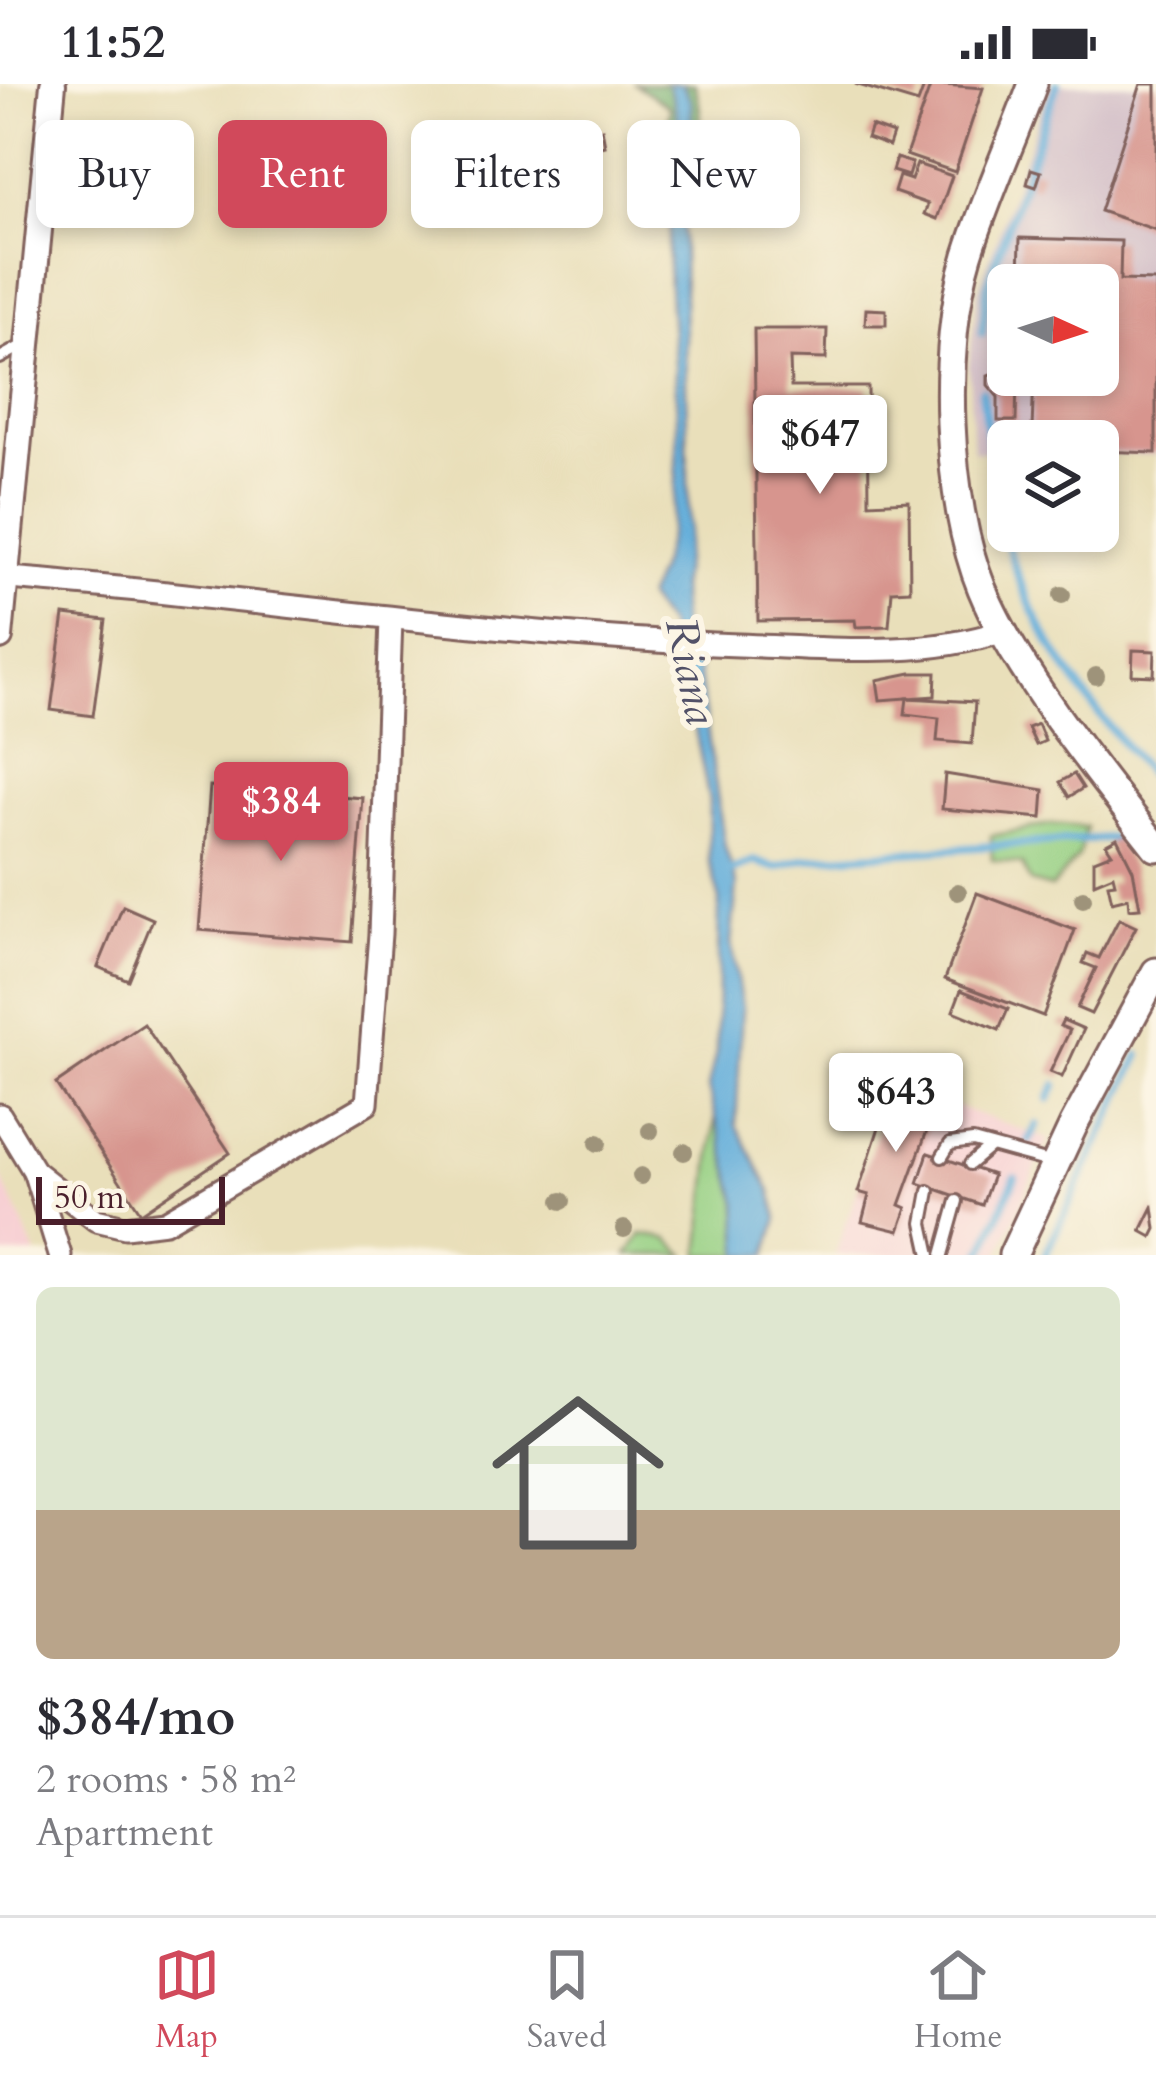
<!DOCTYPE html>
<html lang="en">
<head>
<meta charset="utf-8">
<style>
	:root { --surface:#fff; --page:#f2f2f3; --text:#2b2b33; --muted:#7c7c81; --line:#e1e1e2; --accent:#d1495b }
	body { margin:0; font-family:Cardo,serif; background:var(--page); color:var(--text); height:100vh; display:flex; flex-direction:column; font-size:45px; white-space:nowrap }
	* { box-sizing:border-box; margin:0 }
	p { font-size:39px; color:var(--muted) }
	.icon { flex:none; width:66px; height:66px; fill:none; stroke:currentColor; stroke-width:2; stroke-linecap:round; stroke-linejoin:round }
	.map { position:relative; height:1171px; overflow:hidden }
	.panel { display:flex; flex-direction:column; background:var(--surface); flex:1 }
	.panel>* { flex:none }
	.top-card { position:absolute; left:36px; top:36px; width:1086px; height:108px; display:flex; gap:24px }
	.needle { width:78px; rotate:93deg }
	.buttons { position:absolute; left:987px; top:180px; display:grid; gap:24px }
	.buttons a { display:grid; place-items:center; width:132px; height:132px; border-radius:18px; background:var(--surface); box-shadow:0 6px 18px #0003; font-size:60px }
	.scale { position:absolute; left:36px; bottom:30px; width:189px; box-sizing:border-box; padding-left:12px; border:6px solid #4a1f2b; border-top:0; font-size:33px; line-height:42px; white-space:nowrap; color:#4a1f2b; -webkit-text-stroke:9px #fcf5e5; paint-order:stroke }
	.price { position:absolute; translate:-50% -102px; padding:0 27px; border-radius:12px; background:#fff; color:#222; font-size:39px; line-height:78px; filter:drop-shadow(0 3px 6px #0008) }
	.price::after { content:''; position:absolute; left:50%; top:72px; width:36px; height:27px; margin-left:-18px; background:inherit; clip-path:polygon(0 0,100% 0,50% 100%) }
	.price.on { background:var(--accent); color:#fff }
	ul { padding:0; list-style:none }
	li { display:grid; align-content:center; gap:24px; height:636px; padding:0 36px }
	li+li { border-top:3px solid var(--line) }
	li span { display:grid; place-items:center; height:372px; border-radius:18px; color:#555 }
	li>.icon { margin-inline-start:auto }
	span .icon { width:216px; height:216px; fill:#fffc; stroke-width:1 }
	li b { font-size:51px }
	.tag { padding:0 42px; border-radius:18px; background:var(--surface); box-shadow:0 6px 18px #0003; font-size:42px; line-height:108px }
	.tag.on { background:var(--accent); color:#fff }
	.status { display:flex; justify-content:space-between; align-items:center; height:84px; padding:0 60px; background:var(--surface); direction:ltr }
	.status svg { height:33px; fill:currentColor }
	.tab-bar { display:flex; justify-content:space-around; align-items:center; height:168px; border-top:3px solid var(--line); background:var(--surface); font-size:33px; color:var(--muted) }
	.tab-bar a { display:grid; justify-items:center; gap:6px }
	.tab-bar .on { color:var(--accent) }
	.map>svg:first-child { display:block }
</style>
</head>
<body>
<div class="status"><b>11:52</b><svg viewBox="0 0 49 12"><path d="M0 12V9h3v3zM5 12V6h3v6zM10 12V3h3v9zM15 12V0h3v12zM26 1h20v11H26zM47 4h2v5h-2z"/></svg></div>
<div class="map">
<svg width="1156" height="1171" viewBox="0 0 1156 1171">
	<rect width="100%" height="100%" fill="#fcf5e5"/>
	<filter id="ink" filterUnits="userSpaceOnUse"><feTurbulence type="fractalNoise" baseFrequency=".00833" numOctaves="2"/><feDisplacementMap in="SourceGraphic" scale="24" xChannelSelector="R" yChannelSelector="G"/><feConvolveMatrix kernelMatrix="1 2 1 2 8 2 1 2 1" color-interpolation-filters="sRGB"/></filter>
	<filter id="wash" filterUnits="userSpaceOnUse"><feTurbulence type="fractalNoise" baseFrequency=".004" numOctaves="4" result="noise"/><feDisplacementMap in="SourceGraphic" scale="48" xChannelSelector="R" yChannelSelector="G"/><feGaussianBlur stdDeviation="2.7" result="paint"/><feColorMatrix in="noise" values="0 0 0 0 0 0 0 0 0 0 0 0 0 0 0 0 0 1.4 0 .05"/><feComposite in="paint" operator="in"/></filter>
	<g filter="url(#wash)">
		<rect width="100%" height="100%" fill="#e9dfba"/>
		<!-- built -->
		<g fill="#f7cfd3">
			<path d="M 893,1000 L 1048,1055 L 999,1171 L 835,1171 Z"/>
			<path d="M 0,1091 L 21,1134 L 36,1171 L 0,1171 Z"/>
		</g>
		<!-- industrial -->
		<path fill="#d2bdc7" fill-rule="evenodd" d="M 1050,0 L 1156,0 L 1156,371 L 1098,370 L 1098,357 L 1008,357 L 1008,369 L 973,367 L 969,281 L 978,208 ZM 1008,201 L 1098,201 L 1098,291 L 1008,291 Z"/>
		<!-- green -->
		<g fill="#97d084" stroke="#707858" stroke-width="3">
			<path d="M 1051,740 L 1086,743 L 1079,772 L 1051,804 L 1030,798 L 1022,780 L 992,776 L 991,752 Z"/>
			<path d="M 716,1029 L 738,1119 L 740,1171 L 700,1171 Z"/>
			<path d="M 642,1150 L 669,1155 L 686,1171 L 628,1171 Z"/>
		</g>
		<!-- forest -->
		<path fill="#79b272" stroke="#62684e" stroke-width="3" d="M 635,0 L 695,0 C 710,57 695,85 662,130 L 642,101 C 648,73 669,47 670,23 Z"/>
		<!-- water -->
		<path fill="#62adda" stroke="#566682" stroke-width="3" d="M 667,0 L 682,0 L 691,17 L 692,43 L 682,120 L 689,443 L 680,504 L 681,542 L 697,578 L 725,763 L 737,801 L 731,859 L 742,924 L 736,1041 L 771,1107 L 778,1135 L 767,1171 L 740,1171 L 738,1119 L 708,1004 L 717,964 L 719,812 L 709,777 L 709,717 L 684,588 L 667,542 L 646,514 C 699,413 669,281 668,171 C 667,118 692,48 667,0 Z"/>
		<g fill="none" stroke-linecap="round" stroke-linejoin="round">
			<!-- stream -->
			<g stroke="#62adda" stroke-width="8">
				<path d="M 982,249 L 988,199 L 1057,0"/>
				<path d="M 982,307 L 995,406"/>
				<path d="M 1001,434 C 1022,538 1086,617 1153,695"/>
				<path d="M 729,788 L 754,777 L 776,784 L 804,775 L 1111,754"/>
				<path d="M 1049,1015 L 1056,1001"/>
				<path d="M 1029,1056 L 1037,1041"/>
				<path d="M 982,1171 L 1015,1094"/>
				<path d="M 1045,1171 L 1140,971"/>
			</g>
		</g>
		<g id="blocks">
			<!-- building -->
			<g fill="#d7958e">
				<path d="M 855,0 L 925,0 L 918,19 Z"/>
				<path d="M 931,0 L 983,4 L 955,88 L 906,71 Z"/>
				<path d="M 1141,0 L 1156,0 L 1156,146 L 1100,127 Z"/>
				<path d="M 871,42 L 893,50 L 889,62 L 867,54 Z"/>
				<path d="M 602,45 L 605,62 L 577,67 L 574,50 Z"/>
				<path d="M 896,74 L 912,79 L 908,92 L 892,87 Z"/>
				<path d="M 917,80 L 952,92 L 937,135 L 924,130 L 928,120 L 894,108 L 899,92 L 911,96 Z"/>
				<path d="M 1031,85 L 1041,88 L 1036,103 L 1027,100 Z"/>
				<path d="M 1020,154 L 1121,157 L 1120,196 L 1156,197 L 1156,369 L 1098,367 L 1098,357 L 1008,357 L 1008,364 L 999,364 L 999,345 L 1032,346 L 1034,291 L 1098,291 L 1098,201 L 1058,201 L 1058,193 L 1019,191 Z"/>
				<path d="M 866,225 L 886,226 L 886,241 L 865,241 Z"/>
				<path d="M 754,245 L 827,245 L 826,275 L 790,274 L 791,303 L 868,303 L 869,419 L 909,417 L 910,506 L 892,507 L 889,542 L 856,543 L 855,536 L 758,537 Z"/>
				<path d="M 998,287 L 1017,291 L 1016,337 L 998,337 L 998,313 L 988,301 L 988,291 Z"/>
				<path d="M 64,531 L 106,536 L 93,632 L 51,626 Z"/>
				<path d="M 1133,566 L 1155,567 L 1154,592 L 1132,591 Z"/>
				<path d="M 911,589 L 936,589 L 935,612 L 880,616 L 877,596 Z"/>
				<path d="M 907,614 L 975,618 L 972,660 L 937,657 L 939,634 L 905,630 Z"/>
				<path d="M 1038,640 L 1045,657 L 1036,661 L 1028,644 Z"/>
				<path d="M 945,690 L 1044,706 L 1042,734 L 942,725 Z"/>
				<path d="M 1074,690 L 1083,704 L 1069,713 L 1060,698 Z"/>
				<path d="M 210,702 L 363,714 L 352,858 L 199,846 Z"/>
				<path d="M 1117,754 L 1133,786 L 1140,824 L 1129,825 L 1128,814 L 1112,818 L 1108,800 L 1115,799 L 1113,791 L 1094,799 L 1094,776 L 1112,769 L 1106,760 Z"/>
				<path d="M 977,809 L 1075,846 L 1043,932 L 945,895 Z"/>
				<path d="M 123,822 L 153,835 L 128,896 L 98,883 Z"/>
				<path d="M 1119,835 L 1136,843 L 1091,930 L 1077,924 L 1096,884 L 1083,879 L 1087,869 L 1099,874 Z"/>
				<path d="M 961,906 L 1008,925 L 999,946 L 953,927 Z"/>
				<path d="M 1063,936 L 1084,945 L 1062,993 L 1050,988 L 1070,946 L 1060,942 Z"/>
				<path d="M 144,940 L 230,1069 L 141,1129 L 56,1000 Z"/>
				<path d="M 893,1000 L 939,1014 L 900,1121 L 907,1124 L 899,1147 L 862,1138 L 869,1111 L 858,1108 Z"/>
				<path d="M 928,1069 L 993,1091 L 982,1121 L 918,1099 Z"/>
				<path d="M 1153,1123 L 1156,1145 L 1152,1153 L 1141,1147 Z"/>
			</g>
		</g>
	</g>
	<g filter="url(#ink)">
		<use href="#blocks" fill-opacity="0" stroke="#82625d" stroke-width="3"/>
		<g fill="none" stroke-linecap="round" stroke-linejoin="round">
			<!-- service casing -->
			<g stroke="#82625d" stroke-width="16">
				<g id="service">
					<path d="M 0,274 L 27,259"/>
					<path d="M 942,1073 L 950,1060 L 973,1057 L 1053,1079"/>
					<path d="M 970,1080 L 990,1063"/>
					<path d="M 929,1107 L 923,1139 L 930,1171"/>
					<path d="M 942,1171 L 957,1117"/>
				</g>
			</g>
			<!-- minor casing -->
			<g stroke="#82625d" stroke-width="27">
				<g id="minor">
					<path d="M 10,494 C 253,514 495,552 739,561 C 825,564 920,575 1003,547"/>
					<path d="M 0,1031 L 34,1087 L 60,1171"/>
					<path d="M 34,1087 L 96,1136 L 125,1143 L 165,1138 L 367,1020 L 380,850 L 391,535"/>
				</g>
			</g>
			<!-- tertiary casing -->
			<g stroke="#82625d" stroke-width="30">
				<path id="tertiary" d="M 0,553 L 53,0"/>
			</g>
			<!-- secondary casing -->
			<g stroke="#82625d" stroke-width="33">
				<g id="secondary">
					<path d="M 1033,0 C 1012,57 986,113 968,171 C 940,262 946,417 982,505 C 1015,586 1101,693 1156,763"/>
					<path d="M 1013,1171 L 1074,1040 L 1156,888"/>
				</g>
			</g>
			<!-- service -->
			<use href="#service" stroke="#fff" stroke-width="10"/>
			<!-- minor -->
			<use href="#minor" stroke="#fff" stroke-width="21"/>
			<!-- tertiary -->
			<use href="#tertiary" stroke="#fff" stroke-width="24"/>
			<!-- secondary -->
			<use href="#secondary" stroke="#fff" stroke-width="27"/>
		</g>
		<!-- trees -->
		<g fill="#9e937a">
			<circle cx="1062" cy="511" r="9"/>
			<circle cx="1096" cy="592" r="9"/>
			<circle cx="958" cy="808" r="9"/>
			<circle cx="1083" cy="815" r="9"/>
			<circle cx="650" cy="1047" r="9"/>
			<circle cx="598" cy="1059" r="9"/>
			<circle cx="684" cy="1068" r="9"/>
			<circle cx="641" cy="1092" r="9"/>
			<circle cx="562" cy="1117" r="9"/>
			<circle cx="624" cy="1145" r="9"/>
		</g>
	</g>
	<g text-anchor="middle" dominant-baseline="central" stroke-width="12" stroke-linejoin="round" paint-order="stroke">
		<!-- water labels -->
		<g font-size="45" font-style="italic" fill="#525168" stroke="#fcf5e5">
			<text transform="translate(691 587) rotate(78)">Riana</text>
		</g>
	</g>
</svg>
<div class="buttons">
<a><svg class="needle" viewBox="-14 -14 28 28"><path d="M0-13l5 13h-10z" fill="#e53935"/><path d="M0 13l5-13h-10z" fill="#7c7c81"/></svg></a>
<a><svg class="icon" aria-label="layers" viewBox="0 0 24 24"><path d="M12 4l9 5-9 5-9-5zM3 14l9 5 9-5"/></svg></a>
</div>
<div class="scale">50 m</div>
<b class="price" style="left:820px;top:413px">$647</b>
<b class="price on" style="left:281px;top:780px">$384</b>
<b class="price" style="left:896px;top:1071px">$643</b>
<div class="top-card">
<a class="tag">Buy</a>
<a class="tag on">Rent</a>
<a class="tag">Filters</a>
<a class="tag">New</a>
</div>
</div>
<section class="panel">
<ul>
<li><span style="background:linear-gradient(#dfe7d0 60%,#b9a48a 0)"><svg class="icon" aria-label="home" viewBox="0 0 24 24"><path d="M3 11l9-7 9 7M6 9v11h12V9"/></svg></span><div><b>$384/mo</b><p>2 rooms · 58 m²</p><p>Apartment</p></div></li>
</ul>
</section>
<nav class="tab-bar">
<a class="on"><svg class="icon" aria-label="map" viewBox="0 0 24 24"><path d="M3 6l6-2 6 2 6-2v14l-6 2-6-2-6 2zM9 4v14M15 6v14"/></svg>Map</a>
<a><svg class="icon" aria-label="saved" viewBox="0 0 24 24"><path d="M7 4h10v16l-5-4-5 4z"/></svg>Saved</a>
<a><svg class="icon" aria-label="home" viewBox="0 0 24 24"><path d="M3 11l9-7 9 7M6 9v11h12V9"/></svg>Home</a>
</nav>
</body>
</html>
